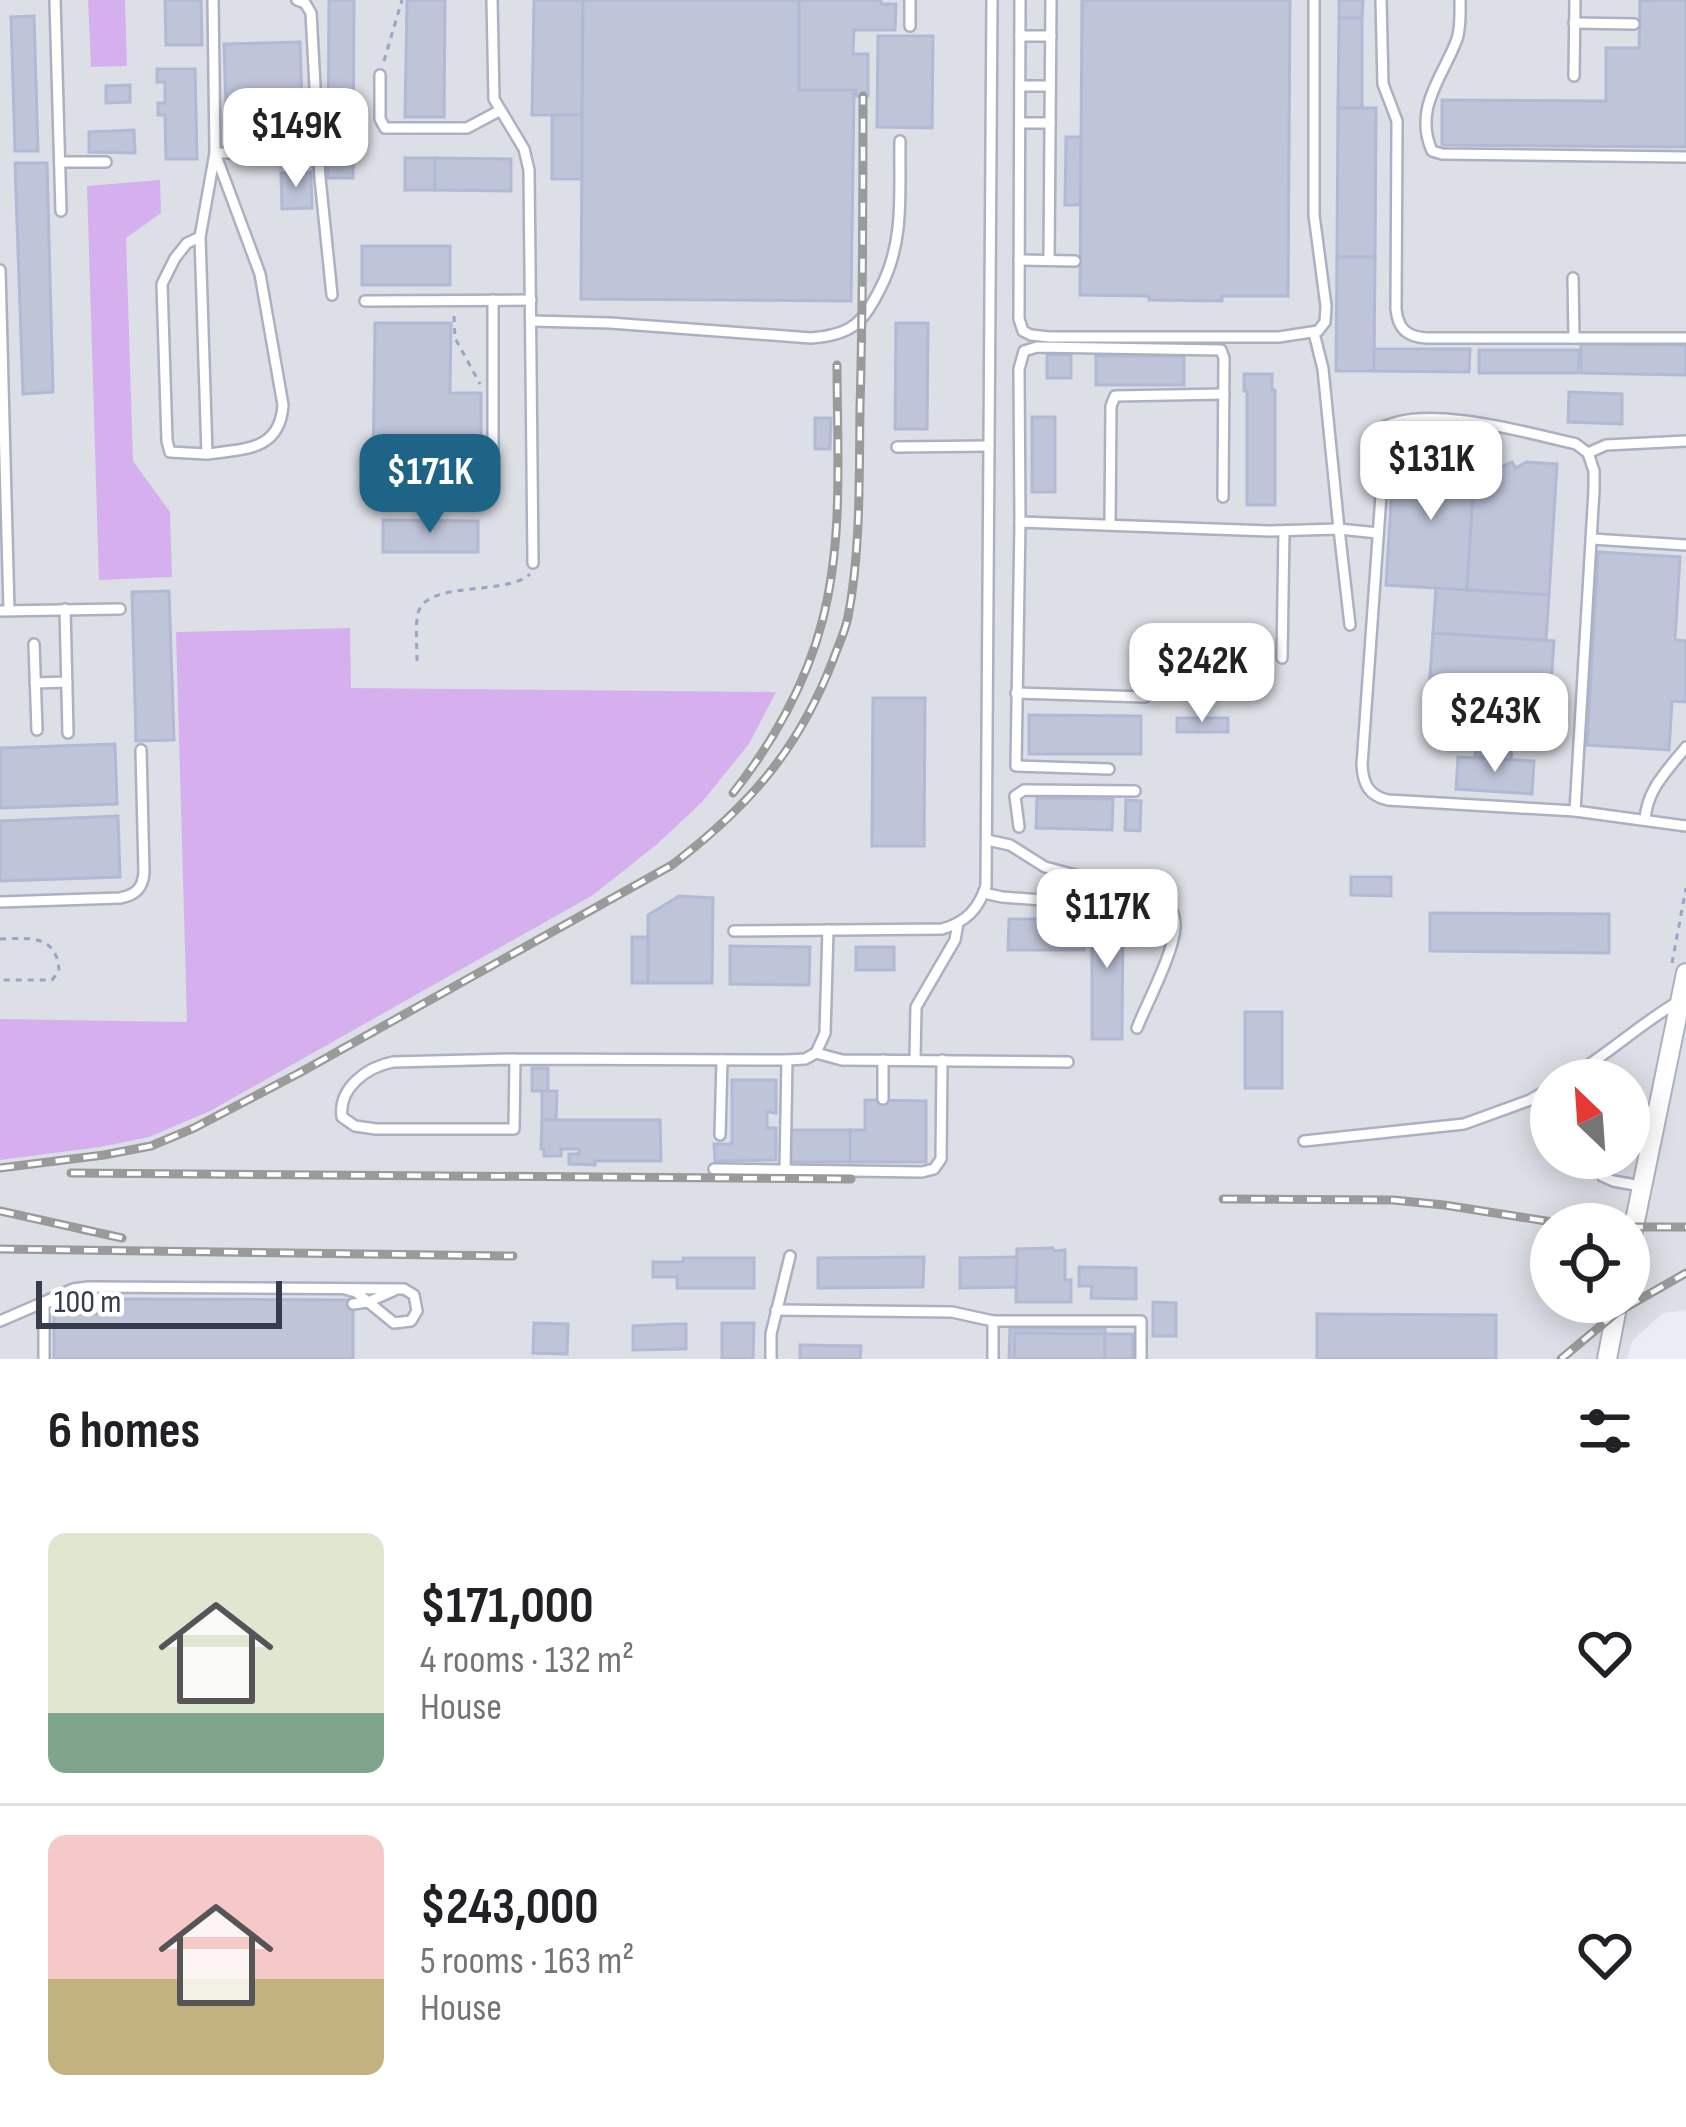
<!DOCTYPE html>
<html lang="en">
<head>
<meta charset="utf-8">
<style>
	:root { --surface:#fff; --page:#f2f2f2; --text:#202124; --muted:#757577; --line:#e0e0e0; --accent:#1d6487 }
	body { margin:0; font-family:"Sofia Sans Condensed",sans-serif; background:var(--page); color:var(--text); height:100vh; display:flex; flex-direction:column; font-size:45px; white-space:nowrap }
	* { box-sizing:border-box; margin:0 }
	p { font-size:39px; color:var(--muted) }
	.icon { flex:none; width:66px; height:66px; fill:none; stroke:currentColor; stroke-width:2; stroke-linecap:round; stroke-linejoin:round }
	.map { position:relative; height:1359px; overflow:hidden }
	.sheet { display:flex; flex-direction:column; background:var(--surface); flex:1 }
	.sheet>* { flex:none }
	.needle { width:78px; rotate:335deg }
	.controls { position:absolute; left:1530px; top:1059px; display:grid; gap:24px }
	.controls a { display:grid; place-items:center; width:120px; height:120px; border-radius:50%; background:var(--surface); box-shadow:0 6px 30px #0003; font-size:60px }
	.scale { position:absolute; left:36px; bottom:30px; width:246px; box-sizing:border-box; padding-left:12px; border:6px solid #373c4c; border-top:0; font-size:33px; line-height:42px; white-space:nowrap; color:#373c4c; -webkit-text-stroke:9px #fff; paint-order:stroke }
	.price { position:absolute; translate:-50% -102px; padding:0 27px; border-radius:24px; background:#fff; color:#222; font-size:39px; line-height:78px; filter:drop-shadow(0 3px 6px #0008) }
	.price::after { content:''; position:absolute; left:50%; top:72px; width:36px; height:27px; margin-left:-18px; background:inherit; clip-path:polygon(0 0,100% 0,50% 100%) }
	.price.current { background:var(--accent); color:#fff }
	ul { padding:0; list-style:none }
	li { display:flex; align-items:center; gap:36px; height:300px; padding:0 48px }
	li+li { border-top:3px solid var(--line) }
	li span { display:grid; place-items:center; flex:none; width:336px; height:240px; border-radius:18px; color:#555 }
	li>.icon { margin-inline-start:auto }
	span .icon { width:144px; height:144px; fill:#fffc; stroke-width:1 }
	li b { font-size:51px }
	h2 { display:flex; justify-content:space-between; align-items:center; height:144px; padding:0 48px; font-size:51px }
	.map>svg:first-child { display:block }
</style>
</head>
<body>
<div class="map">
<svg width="1686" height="1359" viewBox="0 0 1686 1359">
	<rect width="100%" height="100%" fill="#ebecf6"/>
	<!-- industrial -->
	<path fill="#dcdfe6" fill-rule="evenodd" d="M 0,0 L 1686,0 L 1686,1310 L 1663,1313 L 1632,1341 L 1627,1359 L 0,1359 ZM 1551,1080 L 1629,1080 L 1629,1158 L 1551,1158 ZM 1551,1224 L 1629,1224 L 1629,1302 L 1551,1302 Z"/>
	<!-- green -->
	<g fill="#d6b0ee">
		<path d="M 88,0 L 125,0 L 127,66 L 91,67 Z"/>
		<path d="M 160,180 L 161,213 L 126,238 L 133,461 L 170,512 L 172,577 L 99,580 L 87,186 Z"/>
		<path d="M 350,628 L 351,688 L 776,692 L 749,744 L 702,802 L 656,845 L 593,895 L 210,1111 L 149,1137 L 100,1147 L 0,1160 L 0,1019 L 187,1022 L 176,632 Z"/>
	</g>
	<!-- building -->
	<g fill="#bfc5d9" stroke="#b1b9d5" stroke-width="3">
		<path d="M 165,0 L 201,0 L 202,45 L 166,45 Z"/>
		<path d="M 329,0 L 354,0 L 353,178 L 328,178 Z"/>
		<path d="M 407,0 L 445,0 L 444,117 L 405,117 Z"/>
		<path d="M 534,0 L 583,0 L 582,115 L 532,115 Z"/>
		<path d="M 583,0 L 799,0 L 799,90 L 854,90 L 851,301 L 581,299 Z"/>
		<path d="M 799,0 L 881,0 L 881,4 L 896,4 L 895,30 L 854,30 L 853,54 L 868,54 L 868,96 L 856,96 L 856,90 L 799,90 Z"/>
		<path d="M 1082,0 L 1290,0 L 1288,296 L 1222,296 L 1222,301 L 1149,300 L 1149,296 L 1080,295 Z"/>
		<path d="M 1339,0 L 1363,0 L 1362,18 L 1339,18 Z"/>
		<path d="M 1658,0 L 1686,0 L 1686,147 L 1442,145 L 1442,100 L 1606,101 L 1606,48 L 1639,48 L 1640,1 Z"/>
		<path d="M 34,16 L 38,151 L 15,151 L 11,17 Z"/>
		<path d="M 1339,18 L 1362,18 L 1362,108 L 1338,108 Z"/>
		<path d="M 878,36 L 933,36 L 932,128 L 877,127 Z"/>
		<path d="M 300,42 L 303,131 L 227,134 L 224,44 Z"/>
		<path d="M 157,69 L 195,69 L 197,159 L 166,159 L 165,115 L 158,115 L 158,103 L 165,103 L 165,82 L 157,82 Z"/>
		<path d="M 130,85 L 130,102 L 106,103 L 106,86 Z"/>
		<path d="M 1338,108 L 1376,108 L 1375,257 L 1337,257 Z"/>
		<rect x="552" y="115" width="30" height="64"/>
		<path d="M 134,130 L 135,153 L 89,152 L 89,132 Z"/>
		<path d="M 1066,137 L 1081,137 L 1080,205 L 1065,205 Z"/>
		<rect x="405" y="158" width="30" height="32"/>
		<path d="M 435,158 L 511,159 L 511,191 L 435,190 Z"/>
		<path d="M 15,163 L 47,163 L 53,392 L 23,394 Z"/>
		<path d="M 311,172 L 312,208 L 282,209 L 281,173 Z"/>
		<rect x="362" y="246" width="88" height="39"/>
		<path d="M 1337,257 L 1375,257 L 1374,371 L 1336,371 Z"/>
		<path d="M 375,323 L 451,323 L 450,393 L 481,393 L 481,472 L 373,472 Z"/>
		<path d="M 896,323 L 928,323 L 927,429 L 895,429 Z"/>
		<path d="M 1581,344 L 1686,345 L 1686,375 L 1581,373 Z"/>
		<path d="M 1374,349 L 1470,349 L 1469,372 L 1374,371 Z"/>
		<path d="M 1479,350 L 1579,350 L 1578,373 L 1479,373 Z"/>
		<rect x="1047" y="355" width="24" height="23"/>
		<rect x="1096" y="356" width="88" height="29"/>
		<path d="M 1244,374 L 1272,374 L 1272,390 L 1275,390 L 1275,505 L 1247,505 L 1247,391 L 1244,391 Z"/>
		<path d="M 1569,392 L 1622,394 L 1622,424 L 1568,422 Z"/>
		<rect x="1032" y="417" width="23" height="75"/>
		<path d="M 815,418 L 831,418 L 830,449 L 815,449 Z"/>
		<path d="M 1394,455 L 1417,456 L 1420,462 L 1431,457 L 1435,463 L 1445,457 L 1475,459 L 1467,590 L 1386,585 Z"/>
		<path d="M 1475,459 L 1498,461 L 1501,467 L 1512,462 L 1516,468 L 1526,462 L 1557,464 L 1549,595 L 1467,590 Z"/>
		<path d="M 383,520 L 478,521 L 478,552 L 383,552 Z"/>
		<path d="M 1598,552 L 1680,557 L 1675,640 L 1686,641 L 1686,702 L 1672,701 L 1669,750 L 1587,745 Z"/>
		<path d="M 1436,588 L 1549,595 L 1546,640 L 1433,633 Z"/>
		<path d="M 169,591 L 174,740 L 136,741 L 132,592 Z"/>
		<path d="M 1433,633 L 1554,641 L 1551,684 L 1430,676 Z"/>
		<path d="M 1430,676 L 1551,684 L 1548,731 L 1428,724 Z"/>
		<path d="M 873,698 L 925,698 L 924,846 L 872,846 Z"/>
		<path d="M 1029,715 L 1141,716 L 1141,754 L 1029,754 Z"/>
		<rect x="1177" y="718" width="51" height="14"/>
		<path d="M 1478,727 L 1513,729 L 1511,760 L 1475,757 Z"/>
		<path d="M 115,744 L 117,804 L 0,808 L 0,748 Z"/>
		<path d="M 1458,757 L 1534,761 L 1532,794 L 1456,789 Z"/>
		<path d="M 1037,798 L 1113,799 L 1112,830 L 1036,828 Z"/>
		<path d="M 1126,800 L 1141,801 L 1140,831 L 1125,830 Z"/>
		<path d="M 118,816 L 120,877 L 0,881 L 0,821 Z"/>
		<path d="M 1351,877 L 1391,877 L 1391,896 L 1351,895 Z"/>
		<path d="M 679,896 L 713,898 L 712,983 L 648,983 L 648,915 Z"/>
		<path d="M 1092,904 L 1123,905 L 1122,1039 L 1092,1039 Z"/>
		<path d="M 1430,913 L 1609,914 L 1609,953 L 1430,951 Z"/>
		<path d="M 1009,919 L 1083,919 L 1084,950 L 1008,950 Z"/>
		<rect x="632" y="937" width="16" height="46"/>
		<path d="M 730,946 L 810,947 L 809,985 L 730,984 Z"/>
		<rect x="856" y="947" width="38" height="23"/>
		<rect x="1245" y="1012" width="37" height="76"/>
		<rect x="532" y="1068" width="16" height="23"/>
		<path d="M 732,1080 L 776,1080 L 776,1113 L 767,1112 L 767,1128 L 776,1128 L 776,1160 L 715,1161 L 714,1144 L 732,1144 Z"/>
		<path d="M 542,1091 L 557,1091 L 556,1120 L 542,1120 Z"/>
		<path d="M 865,1100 L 926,1101 L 926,1162 L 850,1162 L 850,1130 L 865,1130 Z"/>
		<path d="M 542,1120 L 660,1120 L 661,1161 L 595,1161 L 595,1165 L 569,1164 L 569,1154 L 579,1154 L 579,1149 L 561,1149 L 561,1156 L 544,1156 L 544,1149 L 541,1149 Z"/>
		<path d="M 791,1130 L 850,1130 L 850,1162 L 790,1162 Z"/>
		<path d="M 1053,1248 L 1054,1251 L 1065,1250 L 1065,1280 L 1071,1280 L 1071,1302 L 1016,1302 L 1017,1249 Z"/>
		<path d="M 924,1257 L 923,1287 L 818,1288 L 818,1258 Z"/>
		<path d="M 1017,1257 L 1016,1287 L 960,1288 L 960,1258 Z"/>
		<path d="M 683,1258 L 754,1258 L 754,1288 L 677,1288 L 677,1277 L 653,1277 L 653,1262 L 683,1262 Z"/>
		<path d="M 1079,1267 L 1136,1268 L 1136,1299 L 1091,1298 L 1092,1286 L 1079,1286 Z"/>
		<path d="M 113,1299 L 353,1300 L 353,1359 L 54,1359 L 54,1314 L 113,1314 Z"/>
		<path d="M 1153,1302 L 1176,1303 L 1176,1336 L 1153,1336 Z"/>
		<path d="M 1317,1314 L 1496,1315 L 1496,1359 L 1317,1359 Z"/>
		<path d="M 534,1323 L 568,1324 L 567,1354 L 533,1353 Z"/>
		<path d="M 722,1323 L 754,1323 L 753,1359 L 722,1359 Z"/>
		<path d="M 673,1324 L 686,1324 L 686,1349 L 633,1350 L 633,1326 Z"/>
		<path d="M 1010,1328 L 1105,1329 L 1105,1334 L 1015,1333 L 1014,1359 L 1009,1359 Z"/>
		<path d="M 1015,1333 L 1105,1334 L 1105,1359 L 1014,1359 Z"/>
		<rect x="1105" y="1334" width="28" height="25"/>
		<path d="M 800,1345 L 861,1346 L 860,1359 L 800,1359 Z"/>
	</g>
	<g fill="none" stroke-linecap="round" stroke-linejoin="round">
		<!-- service casing -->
		<g stroke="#acb0c3" stroke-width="14">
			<g id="service">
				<path d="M 55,0 L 61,211"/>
				<path d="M 213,0 L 215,153 L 200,237 L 207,454 C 244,449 280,451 283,405 L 260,274 L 215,153"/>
				<path d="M 297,0 L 305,3 L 311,13 L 320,178 L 332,295"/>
				<path d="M 492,0 L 494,99 L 524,149 L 529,170 L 533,563"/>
				<path d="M 1020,0 L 1019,319 L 1023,331 L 1031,335 L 1049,337 L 1279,337 L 1318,331 L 1325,322 L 1326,306 L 1314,215 L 1314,0"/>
				<path d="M 1381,0 L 1383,84 L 1397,121 L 1396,309 C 1398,329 1407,337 1427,338 L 1686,338"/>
				<path d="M 1460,0 C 1460,13 1461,27 1457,39 C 1443,77 1413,108 1432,151 L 1442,154 L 1686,157"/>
				<path d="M 1574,23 L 1634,24"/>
				<path d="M 910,26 L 910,0"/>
				<path d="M 1020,36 L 1051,36"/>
				<path d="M 380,75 L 380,119 L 385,128 L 467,128 L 499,111"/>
				<path d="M 1574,76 L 1575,0"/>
				<path d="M 1020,86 L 1050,86"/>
				<path d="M 1020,123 L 1050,123"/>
				<path d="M 215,153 L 318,153"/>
				<path d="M 60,162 L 106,162"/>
				<path d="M 200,237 L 187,243 L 175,258 L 162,284 L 167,441 L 170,452 L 207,454"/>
				<path d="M 1019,260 L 1075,261"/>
				<path d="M 1049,260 L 1051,0"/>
				<path d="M 0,270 L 9,610"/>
				<path d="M 1573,278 L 1574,338"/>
				<path d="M 365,301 L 531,300"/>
				<path d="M 531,321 L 610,323 L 811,338 C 852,335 863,323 881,287 C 905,240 899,192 900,141"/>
				<path d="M 1314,333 L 1323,369 L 1339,529 L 1378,533"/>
				<path d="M 1686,441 L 1606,445 L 1588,453 L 1576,444 C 1528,433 1419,401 1377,431 L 1373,445 L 1381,495 L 1362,765 C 1363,784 1369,796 1388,800 L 1575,811 L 1686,826"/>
				<path d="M 897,447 L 989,446"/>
				<path d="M 493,469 L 493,300"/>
				<path d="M 1223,497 L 1224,358 L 1221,350 L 1037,347 L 1024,351 L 1019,369 L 1020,522 L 1269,531 L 1339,529 L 1350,625"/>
				<path d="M 1020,522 L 1016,766 L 1109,769"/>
				<path d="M 1110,524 L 1111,406 L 1115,396 L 1224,394"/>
				<path d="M 1592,539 L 1686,545"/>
				<path d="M 65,609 L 68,733"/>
				<path d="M 0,611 L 120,609"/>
				<path d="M 34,644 L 37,730"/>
				<path d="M 1282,658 L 1284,531"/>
				<path d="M 35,683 L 67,682"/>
				<path d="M 1016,693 L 1145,697"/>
				<path d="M 1575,811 L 1594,490 L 1594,471 L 1588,453"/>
				<path d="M 1645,820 C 1647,789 1667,771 1686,747"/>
				<path d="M 1019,827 L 1015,796 L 1024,790 L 1135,791"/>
				<path d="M 987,840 L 1010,845 L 1045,867 L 1156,896 C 1168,903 1176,913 1175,927 C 1174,952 1147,1003 1137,1028"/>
				<path d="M 984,893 L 1002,897 L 1080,903"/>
				<path d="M 0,902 L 120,898 C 136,895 143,888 144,872 L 141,750"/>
				<path d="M 734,931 L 942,929 C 966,922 978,910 986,886 L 992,0"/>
				<path d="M 816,1053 L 825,1033 L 828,930"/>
				<path d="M 515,1059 L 514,1129 L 376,1129 L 355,1126 L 342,1117 C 338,1088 367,1067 393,1062 L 515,1059 L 787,1060 L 805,1059 L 816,1053 L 842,1060 L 1068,1062"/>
				<path d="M 883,1060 L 883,1099"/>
				<path d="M 915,1060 L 916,1007 L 955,940 L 958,923"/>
				<path d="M 1565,1080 C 1604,1058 1637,1026 1676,1003"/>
				<path d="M 1629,1126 L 1655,1110"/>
				<path d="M 720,1135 L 722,1060"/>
				<path d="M 1304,1141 L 1464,1124 L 1530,1100 L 1551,1088"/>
				<path d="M 1594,1158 L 1602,1176 L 1613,1181 L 1641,1186"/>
				<path d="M 714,1169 L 922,1172 L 934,1169 L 941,1159 L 942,1060"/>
				<path d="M 785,1170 L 787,1060"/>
				<path d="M 44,1302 L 73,1289 L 88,1287 L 404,1289 L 414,1295 L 417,1311 L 411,1321 L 394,1323 L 356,1292 L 344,1289"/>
				<path d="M 49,1302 L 113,1302"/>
				<path d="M 353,1304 L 368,1302 L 393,1291"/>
				<path d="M 776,1310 L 952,1312 L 993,1321 L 1141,1321 L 1141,1359"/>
				<path d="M 0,1321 L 44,1302 L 44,1359"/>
				<path d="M 771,1359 L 771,1334 L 790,1256"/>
				<path d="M 993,1359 L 993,1321"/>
			</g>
		</g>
		<!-- minor casing -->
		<g stroke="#acb0c3" stroke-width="22">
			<g id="minor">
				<path d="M 1629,1250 L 1686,973"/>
				<path d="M 1607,1359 L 1618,1302"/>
			</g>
		</g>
		<!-- path -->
		<g stroke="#9ca4c6" stroke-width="3" stroke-dasharray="6 6" stroke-linecap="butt">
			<path d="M 384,61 L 402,0"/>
			<path d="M 454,316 L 455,338 L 480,384"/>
			<path d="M 417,661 C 417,646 415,627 418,613 C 427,580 506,596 530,574"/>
			<path d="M 0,939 C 29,938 57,934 59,971 L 52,980 L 0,980"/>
			<path d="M 1672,963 L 1686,888"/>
		</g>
		<!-- service -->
		<use href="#service" stroke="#fff" stroke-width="9"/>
		<!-- minor -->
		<use href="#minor" stroke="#fff" stroke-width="18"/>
		<!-- rail casing -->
		<g stroke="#9a9a9a" stroke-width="9">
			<g id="rail">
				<path d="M 733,793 C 772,744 806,684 822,622 C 844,539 837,450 837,365"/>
				<path d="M 0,1168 L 104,1155 L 151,1146 L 194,1128 L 301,1072 L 672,865 C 748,807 798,751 833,660 C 838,646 845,632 848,617 C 861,549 859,476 860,407 C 863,304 863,200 863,96"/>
				<path d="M 71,1173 L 851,1179"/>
				<path d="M 1223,1199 L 1393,1200 L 1444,1205 L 1565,1224"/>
				<path d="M 0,1211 L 122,1238"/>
				<path d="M 1629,1227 L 1686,1227"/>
				<path d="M 0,1249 L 513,1256"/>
				<path d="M 1561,1359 L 1616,1313 L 1686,1273"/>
			</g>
		</g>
		<!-- rail -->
		<use href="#rail" stroke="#fff" stroke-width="4.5" stroke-dasharray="14" stroke-linecap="butt"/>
	</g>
</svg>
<div class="controls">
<a><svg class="needle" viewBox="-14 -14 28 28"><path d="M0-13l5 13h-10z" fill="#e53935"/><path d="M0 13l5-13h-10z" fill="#757577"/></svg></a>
<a><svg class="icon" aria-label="locate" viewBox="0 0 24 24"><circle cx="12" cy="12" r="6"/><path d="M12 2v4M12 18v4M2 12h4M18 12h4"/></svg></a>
</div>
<div class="scale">100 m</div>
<b class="price" style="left:296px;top:190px">$149K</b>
<b class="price" style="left:1431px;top:523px">$131K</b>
<b class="price current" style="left:430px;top:536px">$171K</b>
<b class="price" style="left:1202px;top:725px">$242K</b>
<b class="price" style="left:1495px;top:775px">$243K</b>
<b class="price" style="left:1107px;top:971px">$117K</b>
</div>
<section class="sheet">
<h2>6 homes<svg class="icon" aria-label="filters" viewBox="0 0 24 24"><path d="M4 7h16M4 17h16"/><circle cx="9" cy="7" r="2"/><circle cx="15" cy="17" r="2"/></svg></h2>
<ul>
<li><span style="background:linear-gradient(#dfe7d0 75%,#7fa58c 0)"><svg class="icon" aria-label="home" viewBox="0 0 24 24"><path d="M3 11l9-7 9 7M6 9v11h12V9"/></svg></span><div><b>$171,000</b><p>4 rooms · 132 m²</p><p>House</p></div><svg class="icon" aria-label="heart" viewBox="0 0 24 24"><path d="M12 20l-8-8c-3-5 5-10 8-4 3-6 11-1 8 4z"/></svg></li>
<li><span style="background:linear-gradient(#f6c9c9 60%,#c2b280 0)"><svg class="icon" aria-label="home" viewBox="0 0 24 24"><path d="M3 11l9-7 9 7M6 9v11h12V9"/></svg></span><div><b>$243,000</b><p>5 rooms · 163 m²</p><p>House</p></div><svg class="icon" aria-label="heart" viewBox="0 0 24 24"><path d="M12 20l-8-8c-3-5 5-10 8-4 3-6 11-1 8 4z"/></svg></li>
</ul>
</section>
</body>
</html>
